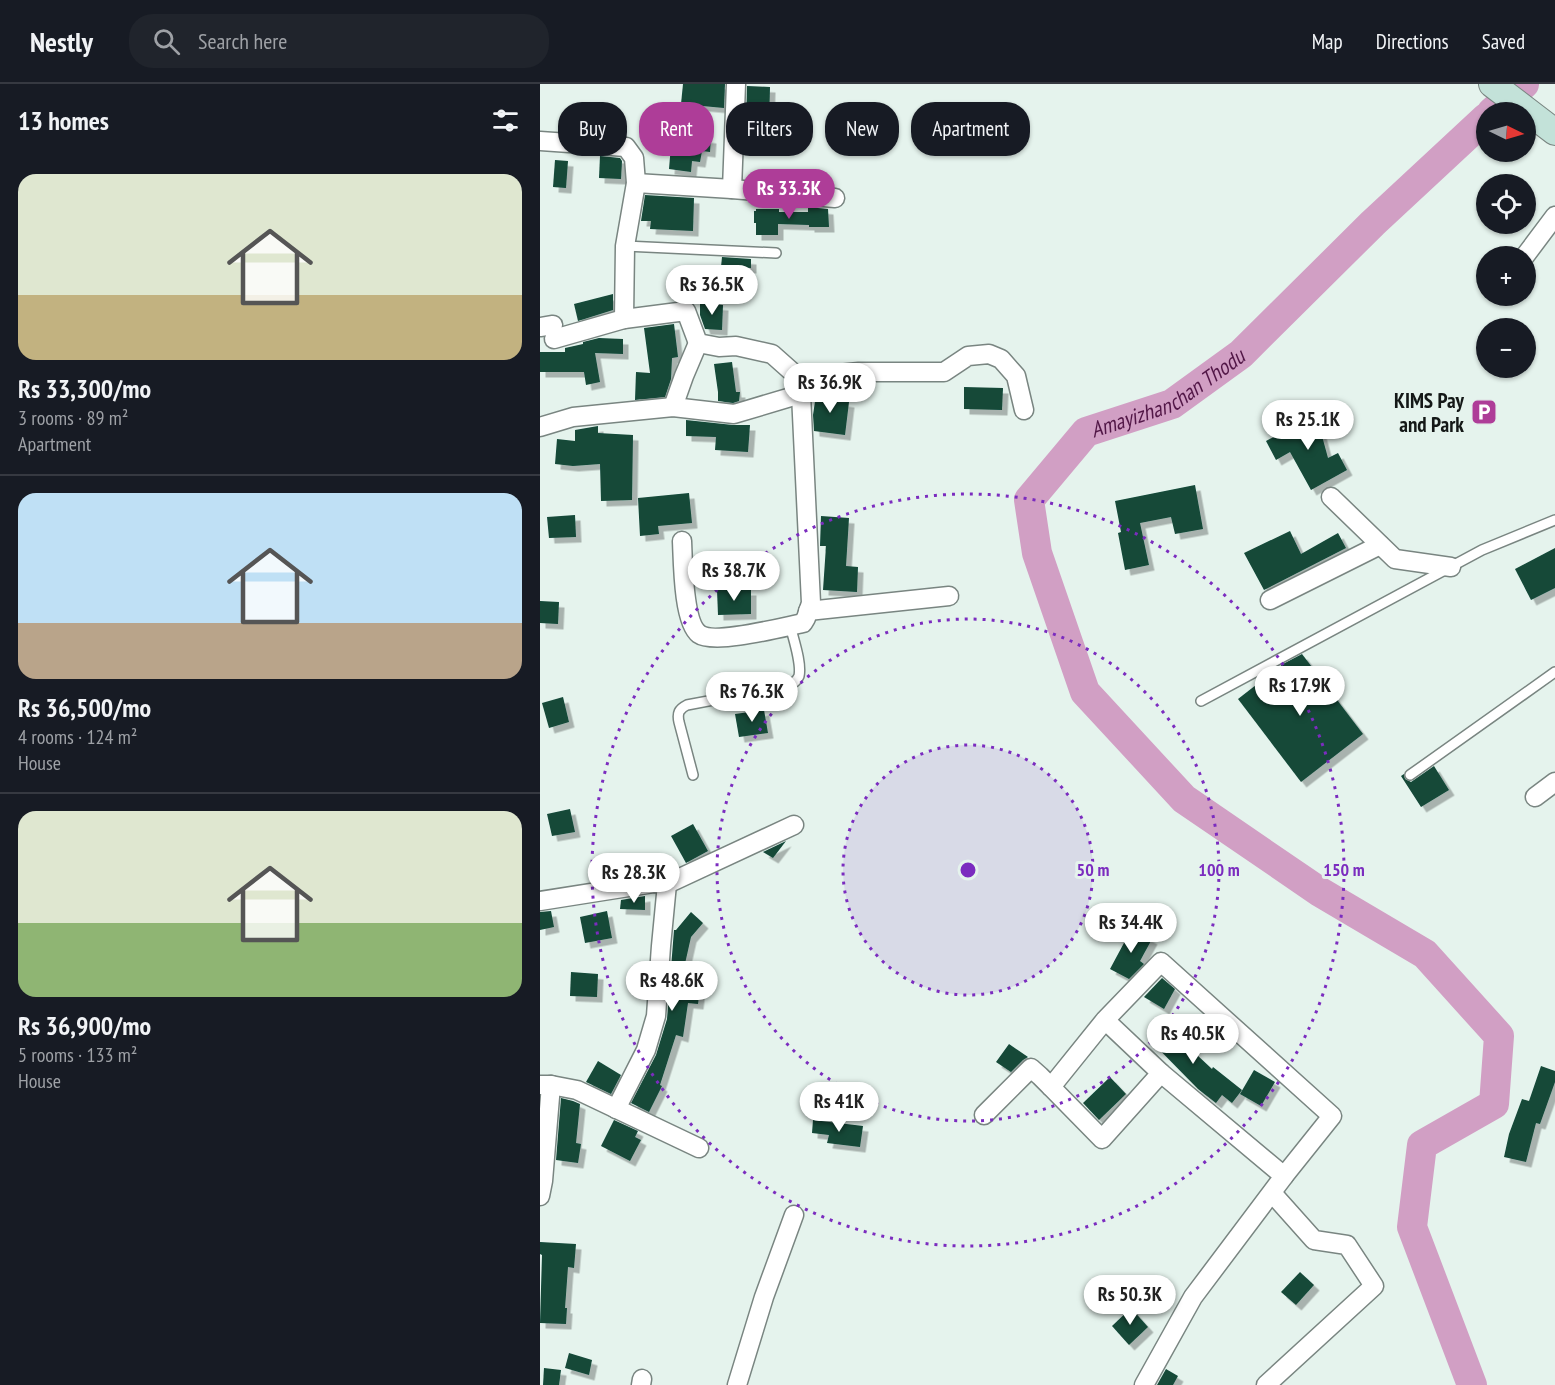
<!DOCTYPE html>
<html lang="en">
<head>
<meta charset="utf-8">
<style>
	:root { --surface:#171b24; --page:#20242c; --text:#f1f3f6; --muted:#9ea1a6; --line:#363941; --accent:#ae3d98 }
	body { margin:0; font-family:"PT Sans Narrow",sans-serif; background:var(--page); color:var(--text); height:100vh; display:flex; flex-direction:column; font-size:22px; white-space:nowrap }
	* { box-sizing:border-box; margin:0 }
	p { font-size:20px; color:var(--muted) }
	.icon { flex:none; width:33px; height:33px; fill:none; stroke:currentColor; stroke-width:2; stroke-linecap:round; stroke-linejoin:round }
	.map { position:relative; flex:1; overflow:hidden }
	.panel { display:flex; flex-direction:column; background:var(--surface); width:540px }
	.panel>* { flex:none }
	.guide { position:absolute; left:18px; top:18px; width:570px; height:54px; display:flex; gap:12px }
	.needle { width:39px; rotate:95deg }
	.fabs { position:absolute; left:936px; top:18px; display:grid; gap:12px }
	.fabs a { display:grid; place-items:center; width:60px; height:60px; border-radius:50%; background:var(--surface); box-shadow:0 2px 4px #0004; font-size:30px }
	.price { position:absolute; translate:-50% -51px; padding:0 14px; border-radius:21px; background:#fff; color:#222; font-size:20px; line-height:39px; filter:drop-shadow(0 2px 3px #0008) }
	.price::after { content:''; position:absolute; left:50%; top:36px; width:18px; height:14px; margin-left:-9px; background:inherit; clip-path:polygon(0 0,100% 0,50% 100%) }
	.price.current { background:var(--accent); color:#fff }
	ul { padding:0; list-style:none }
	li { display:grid; align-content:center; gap:12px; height:318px; padding:0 18px }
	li+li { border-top:2px solid var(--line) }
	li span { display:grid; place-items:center; height:186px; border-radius:18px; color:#555 }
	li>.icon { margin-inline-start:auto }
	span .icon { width:108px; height:108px; fill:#fffc; stroke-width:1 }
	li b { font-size:26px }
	h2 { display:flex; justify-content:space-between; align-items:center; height:72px; padding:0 18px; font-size:26px }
	.pill { padding:0 21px; border-radius:24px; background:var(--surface); box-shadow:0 2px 4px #0004; font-size:21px; line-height:54px }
	.pill.current { background:var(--accent); color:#fff }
	header { display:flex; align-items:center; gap:36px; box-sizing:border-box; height:84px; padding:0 30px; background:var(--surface); border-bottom:2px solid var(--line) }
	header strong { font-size:28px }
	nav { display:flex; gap:33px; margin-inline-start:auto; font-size:21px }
	.search { width:420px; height:54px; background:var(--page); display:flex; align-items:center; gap:15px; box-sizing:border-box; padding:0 21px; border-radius:24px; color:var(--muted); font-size:22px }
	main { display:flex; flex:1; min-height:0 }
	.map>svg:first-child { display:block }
</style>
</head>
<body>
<header>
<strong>Nestly</strong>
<div class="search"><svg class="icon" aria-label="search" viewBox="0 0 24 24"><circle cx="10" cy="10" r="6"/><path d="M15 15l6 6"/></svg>Search here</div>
<nav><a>Map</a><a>Directions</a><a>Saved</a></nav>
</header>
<main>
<section class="panel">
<h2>13 homes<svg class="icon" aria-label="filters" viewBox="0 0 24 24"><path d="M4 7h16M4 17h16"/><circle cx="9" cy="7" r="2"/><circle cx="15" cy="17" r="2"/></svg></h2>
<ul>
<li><span style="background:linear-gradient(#dfe7d0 65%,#c2b280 0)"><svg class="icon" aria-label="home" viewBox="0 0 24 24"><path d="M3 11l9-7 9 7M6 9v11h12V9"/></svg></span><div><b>Rs 33,300/mo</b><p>3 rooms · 89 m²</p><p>Apartment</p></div></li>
<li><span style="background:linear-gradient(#bfe0f5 70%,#b9a48a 0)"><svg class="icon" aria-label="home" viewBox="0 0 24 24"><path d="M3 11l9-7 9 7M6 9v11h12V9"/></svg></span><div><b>Rs 36,500/mo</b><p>4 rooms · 124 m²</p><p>House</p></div></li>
<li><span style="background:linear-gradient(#dfe7d0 60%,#8fb573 0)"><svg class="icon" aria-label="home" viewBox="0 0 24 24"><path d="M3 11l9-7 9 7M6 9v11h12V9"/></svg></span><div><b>Rs 36,900/mo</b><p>5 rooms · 133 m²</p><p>House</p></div></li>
</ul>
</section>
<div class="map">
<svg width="1015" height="1301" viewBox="0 0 1015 1301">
	<defs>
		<filter id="shadow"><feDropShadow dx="5.5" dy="5.5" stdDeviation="0" flood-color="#0004"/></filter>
	</defs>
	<rect width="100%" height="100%" fill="#e5f3ed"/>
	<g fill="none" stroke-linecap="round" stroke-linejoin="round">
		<!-- river -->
		<g stroke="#d19fc4" stroke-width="30">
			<path d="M 952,28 L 984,0"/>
			<path id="s1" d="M 932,1301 L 872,1143 L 882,1061 L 954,1020 L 959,952 L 885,870 L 780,808 L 644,715 L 545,608 L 497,469 L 489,416 L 546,348 L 632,320 L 701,270 L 833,139 L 946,34"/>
		</g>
	</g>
	<!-- building -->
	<g fill="#134839" filter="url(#shadow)">
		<path d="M 143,0 L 185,0 L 184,24 L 141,20 Z"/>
		<path d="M 207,2 L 230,3 L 229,39 L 206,38 Z"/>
		<path d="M 132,49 L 171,54 L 170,68 L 162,67 L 160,78 L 152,77 L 151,88 L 129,85 Z"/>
		<path d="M 60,72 L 80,74 L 82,77 L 81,95 L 59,94 Z"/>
		<path d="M 15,76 L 28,77 L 26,104 L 13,103 Z"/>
		<path d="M 105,111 L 154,114 L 153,147 L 110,145 L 111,137 L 101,137 Z"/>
		<path d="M 268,123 L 288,125 L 289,143 L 269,143 L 269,141 L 238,140 L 238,151 L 216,151 L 216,139 L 214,139 L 214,127 L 216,127 L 216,125 L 239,125 L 239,128 L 268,128 Z"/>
		<path d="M 182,173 L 211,175 L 211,184 L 181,183 Z"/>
		<path d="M 73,210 L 73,226 L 38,237 L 34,220 Z"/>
		<path d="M 160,219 L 183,221 L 182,246 L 165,245 L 160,231 Z"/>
		<path d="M 134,240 L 138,273 L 132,274 L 131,295 L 125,313 L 95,316 L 96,288 L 110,289 L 104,244 Z"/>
		<path d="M 59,254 L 83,255 L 83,270 L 55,269 L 60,298 L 46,301 L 44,288 L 0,288 L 0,268 L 25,268 L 25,264 L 43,260 L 43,258 Z"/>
		<path d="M 192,278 L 196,308 L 200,308 L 199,317 L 193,319 L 178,317 L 178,308 L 174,280 Z"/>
		<path d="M 287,303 L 287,315 L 309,318 L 305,351 L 274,347 L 273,331 L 277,304 Z"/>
		<path d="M 424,303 L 463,304 L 462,326 L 424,325 Z"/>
		<path d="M 776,330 L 788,374 L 798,369 L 807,386 L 771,406 L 750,368 L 736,376 L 726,357 L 749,345 L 747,338 Z"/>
		<path d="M 146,336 L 193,341 L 210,341 L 208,368 L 175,366 L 176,353 L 146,352 Z"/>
		<path d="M 58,342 L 58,349 L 93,351 L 92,416 L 61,417 L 60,380 L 33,382 L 15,380 L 17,355 L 35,357 L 35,346 Z"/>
		<path d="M 655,401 L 663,445 L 635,450 L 631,433 L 600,439 L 609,481 L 585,486 L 578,449 L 581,448 L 575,417 Z"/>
		<path d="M 149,409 L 152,439 L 118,442 L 119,450 L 100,452 L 98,414 Z"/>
		<path d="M 35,431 L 36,453 L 9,454 L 7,433 Z"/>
		<path d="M 281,432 L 309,434 L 306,482 L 318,483 L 317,508 L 283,506 L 286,462 L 280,462 Z"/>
		<path d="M 750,447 L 761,470 L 798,449 L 806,464 L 724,506 L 704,469 Z"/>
		<path d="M 1015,464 L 1015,504 L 991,516 L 975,485 Z"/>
		<path d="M 177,506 L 211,506 L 211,530 L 178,531 Z"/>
		<path d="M 0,517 L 19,518 L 18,540 L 0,539 Z"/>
		<path d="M 762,570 L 823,650 L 761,698 L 698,615 L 743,580 Z"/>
		<path d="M 23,613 L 29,638 L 9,644 L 2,619 Z"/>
		<path d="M 224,626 L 228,649 L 199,653 L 195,630 Z"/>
		<path d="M 894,682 L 909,706 L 881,723 L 861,692 L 864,690 L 865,695 L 871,698 Z"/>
		<path d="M 30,725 L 35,748 L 12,752 L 7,730 Z"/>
		<path d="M 153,740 L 168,767 L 146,779 L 131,752 Z"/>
		<path d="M 246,757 L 233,774 L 223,768 Z"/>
		<path d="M 105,812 L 105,826 L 80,825 L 81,816 Z"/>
		<path d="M 11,827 L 14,843 L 0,846 L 0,828 Z"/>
		<path d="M 67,827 L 72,854 L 45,859 L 40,833 Z"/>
		<path d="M 151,828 L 163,839 L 151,853 L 142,893 L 161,895 L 158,920 L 148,919 L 143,953 L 136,951 L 120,1001 L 122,1002 L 109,1028 L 91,1019 L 116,971 L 127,935 L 134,846 L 136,846 Z"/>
		<path d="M 592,844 L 612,855 L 600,877 L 604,880 L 589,895 L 570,885 Z"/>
		<path d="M 31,888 L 58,890 L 57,913 L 30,912 Z"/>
		<path d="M 622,894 L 635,905 L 624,925 L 604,913 Z"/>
		<path d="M 627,936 L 645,956 L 643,958 L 672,985 L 673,983 L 702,1006 L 692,1019 L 682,1011 L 676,1019 L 658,1005 L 608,954 Z"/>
		<path d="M 469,960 L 488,973 L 483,976 L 471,988 L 456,978 Z"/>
		<path d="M 58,977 L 81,991 L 71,1010 L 46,998 Z"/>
		<path d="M 1001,982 L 1015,987 L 1015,998 L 1000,1040 L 996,1039 L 986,1078 L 964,1073 L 969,1050 L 982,1015 L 989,1017 Z"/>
		<path d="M 714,986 L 735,998 L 721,1022 L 700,1010 Z"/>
		<path d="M 570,993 L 586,1010 L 559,1036 L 543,1019 Z"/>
		<path d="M 21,1014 L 33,1017 L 40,1020 L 36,1059 L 41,1060 L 38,1079 L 16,1076 Z"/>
		<path d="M 74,1036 L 98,1047 L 95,1053 L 101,1056 L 90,1077 L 61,1062 Z"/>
		<path d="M 273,1036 L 323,1042 L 320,1063 L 287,1059 L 289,1051 L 272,1049 Z"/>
		<path d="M 0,1158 L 36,1160 L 34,1184 L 28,1183 L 25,1224 L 27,1224 L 26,1240 L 0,1239 L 2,1171 L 0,1170 Z"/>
		<path d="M 760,1188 L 774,1201 L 756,1221 L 741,1208 Z"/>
		<path d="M 591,1224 L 608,1243 L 589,1261 L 572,1242 Z"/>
		<path d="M 29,1269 L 52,1276 L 49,1291 L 25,1284 Z"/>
		<path d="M 4,1284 L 21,1286 L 19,1301 L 3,1301 Z"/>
		<path d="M 626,1285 L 638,1292 L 633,1301 L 617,1301 Z"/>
	</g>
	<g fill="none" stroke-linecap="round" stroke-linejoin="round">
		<!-- lane casing -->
		<g stroke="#798581" stroke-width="12">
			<g id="lane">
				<path d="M 85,162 L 236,169"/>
				<path d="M 661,617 L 942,466 L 1015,436"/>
				<path d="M 153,691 L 139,638 C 137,629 139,625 147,621 L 248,602 C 254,599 257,597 259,592 C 262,579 253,554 250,541"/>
				<path d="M 870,691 L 1015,588"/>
			</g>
		</g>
		<!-- street casing -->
		<g stroke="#798581" stroke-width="21">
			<g id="street">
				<path d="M 0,57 L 86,63 L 94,74 L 96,99 L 85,162 L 84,235 L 146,227 L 158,259 L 179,263 L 196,262 L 232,270 L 259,294 L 319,288 L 404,288 L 428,272 L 449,270 L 461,275 L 476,292 L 484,326"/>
				<path d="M 96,99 L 192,105 L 295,114"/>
				<path d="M 192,105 L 196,0"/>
				<path d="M 985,172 L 1015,132"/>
				<path d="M 0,243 L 13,241"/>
				<path d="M 14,255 L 84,235"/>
				<path d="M 133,323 L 144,292 L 158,259"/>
				<path d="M 0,343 L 33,333 L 133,323 L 194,330 L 261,310"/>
				<path d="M 791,413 L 855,475 L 911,483"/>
				<path d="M 142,457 C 143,477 143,538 159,550 C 174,561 243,543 263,539 L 266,534 L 271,519 L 261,310 L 259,294"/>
				<path d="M 730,516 L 840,461"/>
				<path d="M 268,527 L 409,512"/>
				<path d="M 995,713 L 1015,698"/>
				<path d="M 0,817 L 114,799 L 127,800 L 254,741"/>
				<path d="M 565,936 L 621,989 L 562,1055 L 511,1003 L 565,936 L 621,878 L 792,1032 L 744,1092 L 653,1213 L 604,1301"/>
				<path d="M 621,989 L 744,1092"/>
				<path d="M 0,1001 L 11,1001 L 37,1006 L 159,1064"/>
				<path d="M 76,1025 L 106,966 L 116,932 L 121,862 L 127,800"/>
				<path d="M 444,1031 L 491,984 L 500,992 L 511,1003"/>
				<path d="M 0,1112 L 3,1097 L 11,1001"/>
				<path d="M 101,1301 L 102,1295"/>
				<path d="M 197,1301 L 224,1213 L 254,1131"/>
				<path d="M 726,1301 L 834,1202 L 807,1161 L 774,1156 L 732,1109"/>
			</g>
		</g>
		<!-- secondary casing -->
		<g stroke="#798581" stroke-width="28">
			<path id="secondary" d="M 952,0 L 1015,48"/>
		</g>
		<!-- lane -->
		<use href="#lane" stroke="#fff" stroke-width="9"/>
		<!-- street -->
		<use href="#street" stroke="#fff" stroke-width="18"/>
		<!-- secondary -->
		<use href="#secondary" stroke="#c3e2d9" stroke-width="26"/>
	</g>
	<!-- distance rings -->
	<circle cx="428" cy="786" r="125" fill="#7b2cbf" fill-opacity=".12"/>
	<g fill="none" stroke="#7b2cbf" stroke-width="3" stroke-dasharray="3 6">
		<circle cx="428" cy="786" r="125"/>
		<circle cx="428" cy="786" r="251"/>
		<circle cx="428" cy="786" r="376"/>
	</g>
	<!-- icons -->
	<defs>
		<g id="parking-square" transform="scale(1.35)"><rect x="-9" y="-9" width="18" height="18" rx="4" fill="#ae3d98" stroke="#e5f3ed"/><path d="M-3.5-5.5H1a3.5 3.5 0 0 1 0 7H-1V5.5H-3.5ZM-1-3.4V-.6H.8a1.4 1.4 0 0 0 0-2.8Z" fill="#fff"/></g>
	</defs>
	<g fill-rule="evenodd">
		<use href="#parking-square" x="944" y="328"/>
	</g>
	<g text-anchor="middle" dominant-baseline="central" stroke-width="6" stroke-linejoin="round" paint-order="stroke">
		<!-- poi labels -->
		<g font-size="21" font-weight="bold" fill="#141817" stroke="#e5f3ed" text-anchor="end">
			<text x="924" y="316">KIMS Pay<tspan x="924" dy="24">and Park</tspan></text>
		</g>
		<!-- water labels -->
		<g font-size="22" font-style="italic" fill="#521747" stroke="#e5f3ed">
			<text stroke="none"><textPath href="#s1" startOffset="1326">Amayizhanchan Thodu</textPath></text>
		</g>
	</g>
	<circle cx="428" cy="786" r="9" fill="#7b2cbf" stroke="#e5f3ed" stroke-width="3"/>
	<g font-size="18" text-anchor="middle" font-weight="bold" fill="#7b2cbf" stroke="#e5f3ed" stroke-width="6" stroke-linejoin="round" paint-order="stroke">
		<text x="553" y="792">50 m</text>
		<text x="679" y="792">100 m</text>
		<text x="804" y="792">150 m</text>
	</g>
</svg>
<div class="fabs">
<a><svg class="needle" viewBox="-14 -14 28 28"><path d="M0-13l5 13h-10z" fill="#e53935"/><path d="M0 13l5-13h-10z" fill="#9ea1a6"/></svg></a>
<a><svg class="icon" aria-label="locate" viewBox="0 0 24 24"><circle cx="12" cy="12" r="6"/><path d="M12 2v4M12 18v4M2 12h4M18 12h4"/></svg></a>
<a>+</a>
<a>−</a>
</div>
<b class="price current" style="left:249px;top:136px">Rs 33.3K</b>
<b class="price" style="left:172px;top:232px">Rs 36.5K</b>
<b class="price" style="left:290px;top:330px">Rs 36.9K</b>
<b class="price" style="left:768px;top:367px">Rs 25.1K</b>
<b class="price" style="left:194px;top:518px">Rs 38.7K</b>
<b class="price" style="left:760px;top:633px">Rs 17.9K</b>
<b class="price" style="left:212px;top:639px">Rs 76.3K</b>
<b class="price" style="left:94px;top:820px">Rs 28.3K</b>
<b class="price" style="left:591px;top:870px">Rs 34.4K</b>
<b class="price" style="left:132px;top:928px">Rs 48.6K</b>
<b class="price" style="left:653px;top:981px">Rs 40.5K</b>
<b class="price" style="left:299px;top:1049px">Rs 41K</b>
<b class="price" style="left:590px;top:1242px">Rs 50.3K</b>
<div class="guide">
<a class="pill">Buy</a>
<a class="pill current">Rent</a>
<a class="pill">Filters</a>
<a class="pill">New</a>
<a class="pill">Apartment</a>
</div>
</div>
</main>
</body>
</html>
